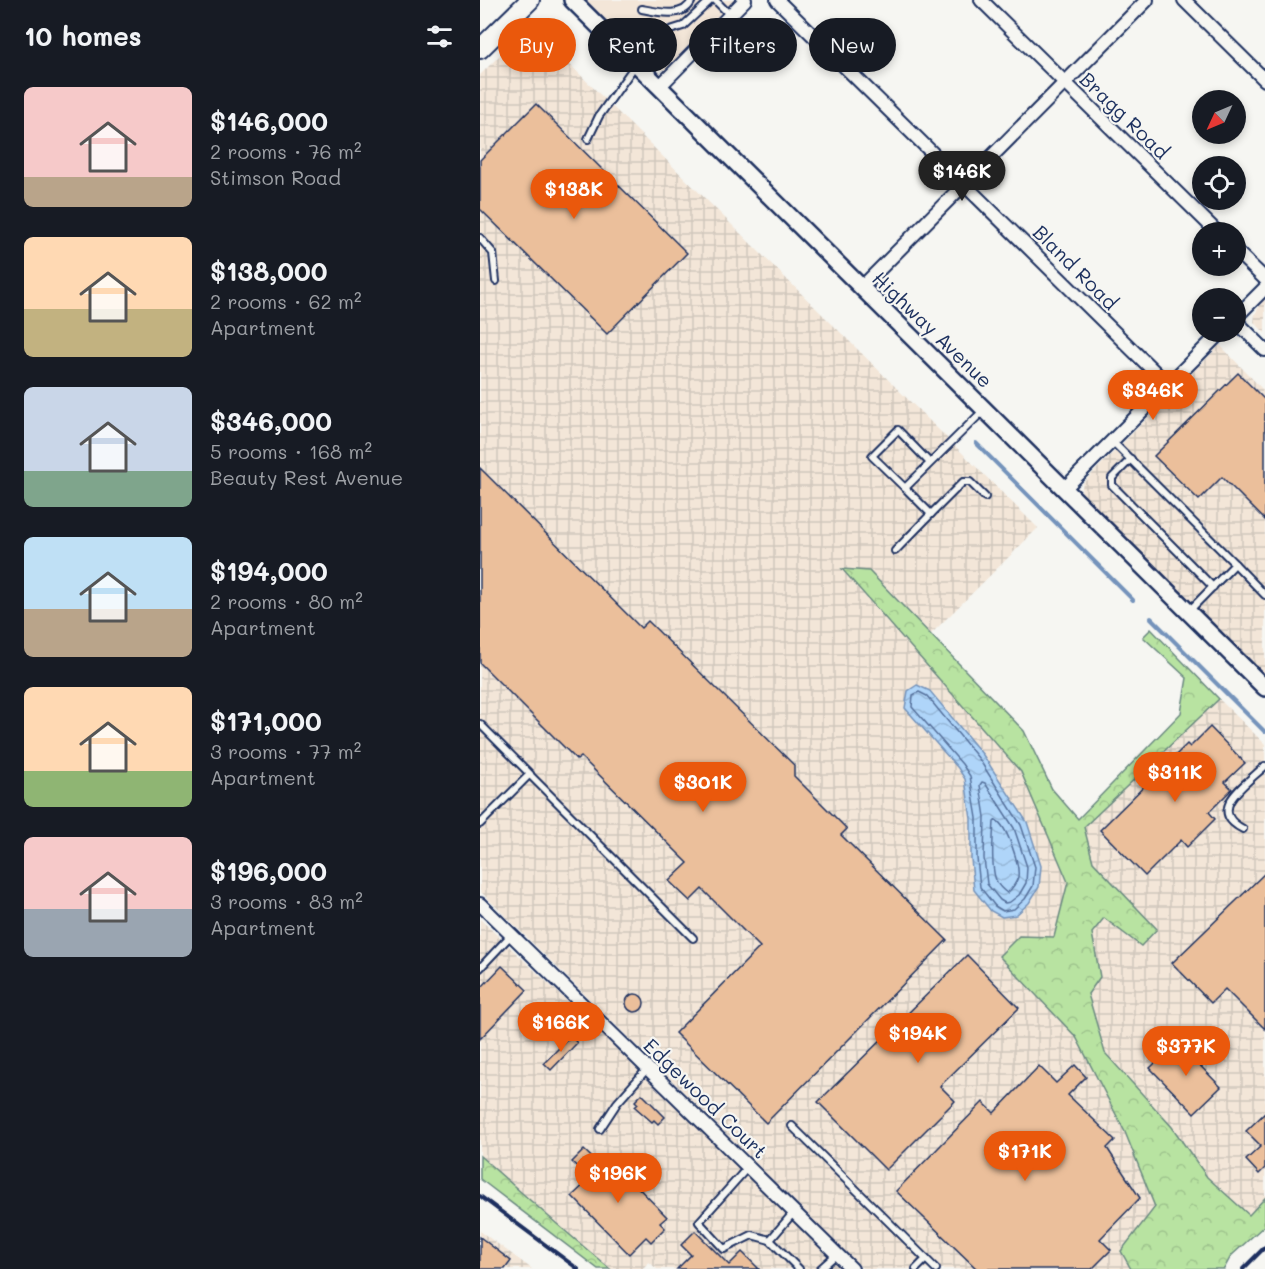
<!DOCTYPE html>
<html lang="en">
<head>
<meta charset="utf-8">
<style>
	:root { --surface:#171b24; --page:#20242c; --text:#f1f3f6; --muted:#9ea1a6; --accent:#ea580c }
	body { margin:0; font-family:Mali,sans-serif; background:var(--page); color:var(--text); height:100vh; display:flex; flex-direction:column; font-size:22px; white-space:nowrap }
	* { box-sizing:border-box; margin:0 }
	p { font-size:20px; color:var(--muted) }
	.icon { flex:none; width:33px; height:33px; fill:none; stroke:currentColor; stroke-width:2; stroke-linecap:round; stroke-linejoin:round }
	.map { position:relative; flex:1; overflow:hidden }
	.drawer { display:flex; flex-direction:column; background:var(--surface); width:480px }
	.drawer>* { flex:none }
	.guide { position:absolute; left:18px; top:18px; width:570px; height:54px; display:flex; gap:12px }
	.needle { width:39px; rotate:226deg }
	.fabs { position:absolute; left:712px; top:90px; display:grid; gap:12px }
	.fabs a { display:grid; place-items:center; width:54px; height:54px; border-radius:50%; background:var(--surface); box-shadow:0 3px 9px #0003; font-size:30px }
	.price { position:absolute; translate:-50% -51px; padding:0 14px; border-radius:21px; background:var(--accent); color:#fff; font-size:20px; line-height:39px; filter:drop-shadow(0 2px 3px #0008) }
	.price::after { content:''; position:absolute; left:50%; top:36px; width:18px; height:14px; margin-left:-9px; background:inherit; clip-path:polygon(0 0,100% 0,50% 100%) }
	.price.active { background:#222; color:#fff }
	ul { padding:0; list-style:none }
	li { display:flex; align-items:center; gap:18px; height:150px; padding:0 24px }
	li span { display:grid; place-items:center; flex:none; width:168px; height:120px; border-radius:9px; color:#555 }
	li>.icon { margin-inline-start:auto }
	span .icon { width:72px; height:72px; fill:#fffc; stroke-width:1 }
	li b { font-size:26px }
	h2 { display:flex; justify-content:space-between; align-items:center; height:72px; padding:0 24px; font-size:26px }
	.tag { padding:0 21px; border-radius:27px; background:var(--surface); box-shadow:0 3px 9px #0003; font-size:21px; line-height:54px }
	.tag.active { background:var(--accent); color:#fff }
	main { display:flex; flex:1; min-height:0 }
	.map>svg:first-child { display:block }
</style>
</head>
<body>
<main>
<section class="drawer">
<h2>10 homes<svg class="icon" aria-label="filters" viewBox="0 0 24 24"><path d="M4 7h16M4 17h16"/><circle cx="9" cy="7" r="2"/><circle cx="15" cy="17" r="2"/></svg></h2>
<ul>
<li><span style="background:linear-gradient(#f6c9c9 75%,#b9a48a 0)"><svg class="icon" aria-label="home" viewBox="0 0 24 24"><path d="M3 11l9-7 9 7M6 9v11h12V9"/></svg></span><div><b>$146,000</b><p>2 rooms · 76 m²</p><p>Stimson Road</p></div></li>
<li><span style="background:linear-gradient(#ffd9b3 60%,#c2b280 0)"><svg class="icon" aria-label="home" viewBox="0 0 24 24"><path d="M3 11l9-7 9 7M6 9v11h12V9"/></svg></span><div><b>$138,000</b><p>2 rooms · 62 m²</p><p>Apartment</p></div></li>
<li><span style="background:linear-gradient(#c9d6e8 70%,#7fa58c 0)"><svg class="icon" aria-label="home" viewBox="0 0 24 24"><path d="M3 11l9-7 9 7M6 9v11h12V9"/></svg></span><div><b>$346,000</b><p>5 rooms · 168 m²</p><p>Beauty Rest Avenue</p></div></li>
<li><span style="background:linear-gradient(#bfe0f5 60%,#b9a48a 0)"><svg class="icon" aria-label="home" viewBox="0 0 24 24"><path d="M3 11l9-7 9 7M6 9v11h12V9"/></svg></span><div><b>$194,000</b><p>2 rooms · 80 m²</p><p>Apartment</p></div></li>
<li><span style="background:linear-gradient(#ffd9b3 70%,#8fb573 0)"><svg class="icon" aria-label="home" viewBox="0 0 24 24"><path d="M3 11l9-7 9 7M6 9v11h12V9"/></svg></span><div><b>$171,000</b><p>3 rooms · 77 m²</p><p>Apartment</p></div></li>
<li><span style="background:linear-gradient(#f6c9c9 60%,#9aa5b1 0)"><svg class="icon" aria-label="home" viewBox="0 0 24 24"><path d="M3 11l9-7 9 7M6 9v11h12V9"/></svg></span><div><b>$196,000</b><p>3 rooms · 83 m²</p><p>Apartment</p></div></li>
</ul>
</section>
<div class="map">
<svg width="785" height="1269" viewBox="0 0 785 1269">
	<defs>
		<pattern id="industrial-grid" width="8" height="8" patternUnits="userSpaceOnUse" patternTransform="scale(1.5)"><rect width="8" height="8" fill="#f3e6d8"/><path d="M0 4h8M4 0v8" fill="none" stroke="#d0c6bc"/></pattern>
		<pattern id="forest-crowns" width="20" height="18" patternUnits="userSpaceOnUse" patternTransform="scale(1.5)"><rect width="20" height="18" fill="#b8e3a1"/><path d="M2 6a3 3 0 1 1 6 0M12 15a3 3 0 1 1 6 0" fill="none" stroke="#9ec38d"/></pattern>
		<pattern id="water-waves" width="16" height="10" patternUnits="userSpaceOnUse" patternTransform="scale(1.5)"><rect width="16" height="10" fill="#afd5f9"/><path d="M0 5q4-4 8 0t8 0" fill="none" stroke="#96b7d8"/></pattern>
	</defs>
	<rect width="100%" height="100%" fill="#f6f6f2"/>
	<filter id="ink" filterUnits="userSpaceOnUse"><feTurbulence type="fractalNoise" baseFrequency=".0167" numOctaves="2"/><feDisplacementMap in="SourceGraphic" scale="12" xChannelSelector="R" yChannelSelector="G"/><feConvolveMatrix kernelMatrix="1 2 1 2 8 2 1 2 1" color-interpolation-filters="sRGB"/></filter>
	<g filter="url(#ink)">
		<!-- built -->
		<path fill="#f3e6d8" d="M 101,0 L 258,0 L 190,67 L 183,70 L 173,68 Z"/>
		<!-- industrial -->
		<g fill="url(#industrial-grid)" fill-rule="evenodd">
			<path d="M 50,25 L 558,528 L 451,634 L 389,571 L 363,569 L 541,772 L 588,882 L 574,937 L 539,936 L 519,956 L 596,1037 L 645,1132 L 675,1207 L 641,1250 L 651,1269 L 383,1269 L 0,891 L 0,75 ZM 451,691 L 503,755 L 547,822 L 561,866 L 559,887 L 549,903 L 522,917 L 511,911 L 494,890 L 491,859 L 491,819 L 485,779 L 478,768 Z"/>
			<path d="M 785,297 L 785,333 L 774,322 L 775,314 Z"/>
			<path d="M 740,345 L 785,392 L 785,681 L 603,500 L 601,492 L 603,483 Z"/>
			<path d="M 739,699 L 785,744 L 785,1198 L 769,1215 L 727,1177 L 692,1127 L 625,1053 L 608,994 L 620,977 L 612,933 L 624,918 L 677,929 L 613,862 L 604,827 Z"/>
			<path d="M 0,919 L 106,1019 L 362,1269 L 177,1269 L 169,1262 L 162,1269 L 130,1269 L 77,1224 L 0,1156 Z"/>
			<path d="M 0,1231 L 52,1269 L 0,1269 Z"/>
		</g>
		<!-- forest -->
		<g fill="url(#forest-crowns)" stroke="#6a8980" stroke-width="1.5">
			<path d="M 362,569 L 389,571 L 544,731 L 572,789 L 598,819 L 701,713 L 707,678 L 663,637 L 671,629 L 739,699 L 604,827 L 613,862 L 677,929 L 661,946 L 624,918 L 612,933 L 620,977 L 608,994 L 625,1053 L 692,1127 L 727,1177 L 769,1215 L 785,1198 L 785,1225 L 751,1256 L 744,1269 L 651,1269 L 641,1251 L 675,1207 L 645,1132 L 596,1037 L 519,956 L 539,936 L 574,937 L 588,882 L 541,772 Z"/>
			<path d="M 0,1156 L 77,1224 L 130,1269 L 118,1269 L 0,1179 Z"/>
		</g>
		<!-- water -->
		<path fill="url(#water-waves)" stroke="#7493bb" stroke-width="1.5" d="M 437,685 L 450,691 L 503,755 L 547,822 L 561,866 L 559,887 L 549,903 L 536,915 L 522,917 L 511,911 L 494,890 L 491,859 L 491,819 L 485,779 L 478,768 L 425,708 L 428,691 Z"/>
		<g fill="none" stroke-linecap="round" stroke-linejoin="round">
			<!-- shore -->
			<g stroke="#56719c" stroke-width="1.5">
				<path d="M 439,692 L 447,696 L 499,759 L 541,825 L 555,867 L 553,886 L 545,899 L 534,909 L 523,911 L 515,906 L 500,887 L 497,858 L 497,818 L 490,776 L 482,764 L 432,707 L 433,695 Z"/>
				<path d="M 502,782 L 505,783 L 534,828 L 547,867 L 546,883 L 539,895 L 530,902 L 525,903 L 520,900 L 507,884 L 504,858 L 505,817 L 500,785 Z"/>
				<path d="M 516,820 C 527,826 540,864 538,877 C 536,883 532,889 527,893 C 523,890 519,887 517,882 C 510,870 513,836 514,822 Z"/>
			</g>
			<!-- stream -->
			<g stroke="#7493bb" stroke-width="4">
				<path d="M 496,443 L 653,600"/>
				<path d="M 671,618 L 785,732"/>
			</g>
		</g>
		<!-- building -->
		<g fill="#ebbf9b" stroke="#1b2f5e" stroke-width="1.5">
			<path d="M 56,104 L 207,253 L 127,334 L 0,209 L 0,160 Z"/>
			<path d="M 758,373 L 785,400 L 785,520 L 742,477 L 719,500 L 674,456 Z"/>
			<path d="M 0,468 L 161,628 L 168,621 L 314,765 L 314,776 L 367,829 L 361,835 L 467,940 L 286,1123 L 195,1033 L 280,947 L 222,889 L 210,901 L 189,881 L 208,863 L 101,757 L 97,760 L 0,663 Z"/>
			<path d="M 730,727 L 765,763 L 745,782 L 752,789 L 729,812 L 735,819 L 707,847 L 701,840 L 665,876 L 620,830 L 707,744 L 710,747 Z"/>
			<path d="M 785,873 L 785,1029 L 745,989 L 731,1003 L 692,963 Z"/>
			<path d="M 487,955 L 539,1008 L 460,1086 L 475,1101 L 406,1170 L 338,1102 Z"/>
			<path d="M 22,966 L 47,990 L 0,1039 L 0,989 Z"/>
			<circle cx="155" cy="1003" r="9"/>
			<path d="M 91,1036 L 97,1043 L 71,1070 L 64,1063 Z"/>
			<path d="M 697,1042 L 741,1087 L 714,1113 L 670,1068 Z"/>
			<path d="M 595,1065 L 606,1077 L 588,1095 L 635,1140 L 627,1148 L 660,1198 L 620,1239 L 631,1250 L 612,1269 L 497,1269 L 416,1191 L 503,1102 L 514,1113 L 559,1066 L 576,1083 Z"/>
			<path d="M 162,1094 L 185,1117 L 178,1124 L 174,1120 L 172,1122 L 155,1107 L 158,1104 L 155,1101 Z"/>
			<path d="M 785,1113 L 785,1168 L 779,1174 L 766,1160 L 781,1146 L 766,1131 Z"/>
			<path d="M 104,1150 L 122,1167 L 130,1159 L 187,1217 L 180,1223 L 185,1228 L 171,1242 L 166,1237 L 149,1254 L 92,1196 L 110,1179 L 92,1162 Z"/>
			<path d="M 215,1231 L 249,1265 L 262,1252 L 279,1269 L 197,1269 L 211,1255 L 201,1245 Z"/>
			<path d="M 0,1237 L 31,1261 L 25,1269 L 0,1269 Z"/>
		</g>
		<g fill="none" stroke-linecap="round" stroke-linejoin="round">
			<!-- service casing -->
			<g stroke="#1b2f5e" stroke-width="10">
				<g id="service">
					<path d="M 235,0 L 250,15"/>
					<path d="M 162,9 C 177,12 205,19 212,0"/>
					<path d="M 184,32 L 203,26 L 231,0"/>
					<path d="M 108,139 L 119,116 L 156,64"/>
					<path d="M 0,238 L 13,253 L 16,281"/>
					<path d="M 632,441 L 755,564"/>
					<path d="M 651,459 L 632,478 L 632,485 L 733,587"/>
					<path d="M 450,463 L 418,430 L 392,456 L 425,488 L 504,410"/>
					<path d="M 451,514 L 483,482 L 490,482 L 505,497"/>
					<path d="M 415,551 L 451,514 L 425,488"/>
					<path d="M 708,612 L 755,564 L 785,595"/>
					<path d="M 0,724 L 50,774 L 0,824"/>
					<path d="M 50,775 L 213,938"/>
					<path d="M 763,829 C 725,810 767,783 785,766"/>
					<path d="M 0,968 L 31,935"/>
					<path d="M 312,1126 L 456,1269"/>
					<path d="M 120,1129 L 137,1103 L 167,1069"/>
					<path d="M 268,1167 L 219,1222 L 244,1249 L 272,1235 L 290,1240"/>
					<path d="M 314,1212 L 290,1240 L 319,1269"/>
					<path d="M 340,1269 L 357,1254"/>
					<path d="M 436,1269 L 446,1259"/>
				</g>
			</g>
			<!-- minor casing -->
			<g stroke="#1b2f5e" stroke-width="16">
				<g id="minor">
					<path d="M 297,0 L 688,385"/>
					<path d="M 501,0 L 737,232"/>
					<path d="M 704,0 L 785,80"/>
					<path d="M 179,87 L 265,0"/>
					<path d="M 756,251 L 785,279"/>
					<path d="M 381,288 L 667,0"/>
					<path d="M 756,317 L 785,288"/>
					<path d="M 756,321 L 785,350"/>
					<path d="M 584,489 L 741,332"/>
					<path d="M 0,904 L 372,1269"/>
				</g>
			</g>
			<!-- tertiary casing -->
			<g stroke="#1b2f5e" stroke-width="20">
				<path id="tertiary" d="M 92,0 L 785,688"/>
			</g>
			<!-- primary casing -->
			<g stroke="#1b2f5e" stroke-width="22">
				<path id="primary" d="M 0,49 L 50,0"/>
			</g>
			<!-- service -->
			<use href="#service" stroke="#f6f6f2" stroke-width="6"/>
			<!-- minor -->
			<use href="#minor" stroke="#f6f6f2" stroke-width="12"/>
			<!-- tertiary -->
			<use href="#tertiary" stroke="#f6f6f2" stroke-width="15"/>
			<!-- primary -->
			<use href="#primary" stroke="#f6f6f2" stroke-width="18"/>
			<!-- rail -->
			<g stroke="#1b2f5e" stroke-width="4">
				<path d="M 0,1196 L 98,1269"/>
				<path d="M 763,1269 L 785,1247"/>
			</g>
		</g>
	</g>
	<g text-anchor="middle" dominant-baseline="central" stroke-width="4.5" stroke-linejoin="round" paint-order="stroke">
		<!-- street labels -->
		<g font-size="20" fill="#1b2f5e" stroke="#f6f6f2">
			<text transform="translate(645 115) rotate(44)">Bragg Road</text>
			<text transform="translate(596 267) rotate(45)">Bland Road</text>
			<text transform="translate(453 329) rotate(44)">Highway Avenue</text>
			<text transform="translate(226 1098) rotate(44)">Edgewood Court</text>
		</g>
	</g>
</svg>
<div class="fabs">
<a><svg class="needle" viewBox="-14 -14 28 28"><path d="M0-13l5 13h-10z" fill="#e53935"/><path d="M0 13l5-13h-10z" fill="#9ea1a6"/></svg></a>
<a><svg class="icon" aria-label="locate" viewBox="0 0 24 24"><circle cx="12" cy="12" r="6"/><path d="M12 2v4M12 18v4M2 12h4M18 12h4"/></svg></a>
<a>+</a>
<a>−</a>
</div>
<b class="price active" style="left:482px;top:202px">$146K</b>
<b class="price" style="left:94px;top:220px">$138K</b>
<b class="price" style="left:673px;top:421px">$346K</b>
<b class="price" style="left:695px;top:803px">$311K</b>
<b class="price" style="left:223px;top:813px">$301K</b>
<b class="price" style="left:81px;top:1053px">$166K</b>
<b class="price" style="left:438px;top:1064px">$194K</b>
<b class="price" style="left:706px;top:1077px">$377K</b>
<b class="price" style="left:545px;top:1182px">$171K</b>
<b class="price" style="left:138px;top:1204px">$196K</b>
<div class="guide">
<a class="tag active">Buy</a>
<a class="tag">Rent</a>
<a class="tag">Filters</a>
<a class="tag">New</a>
</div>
</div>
</main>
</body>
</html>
